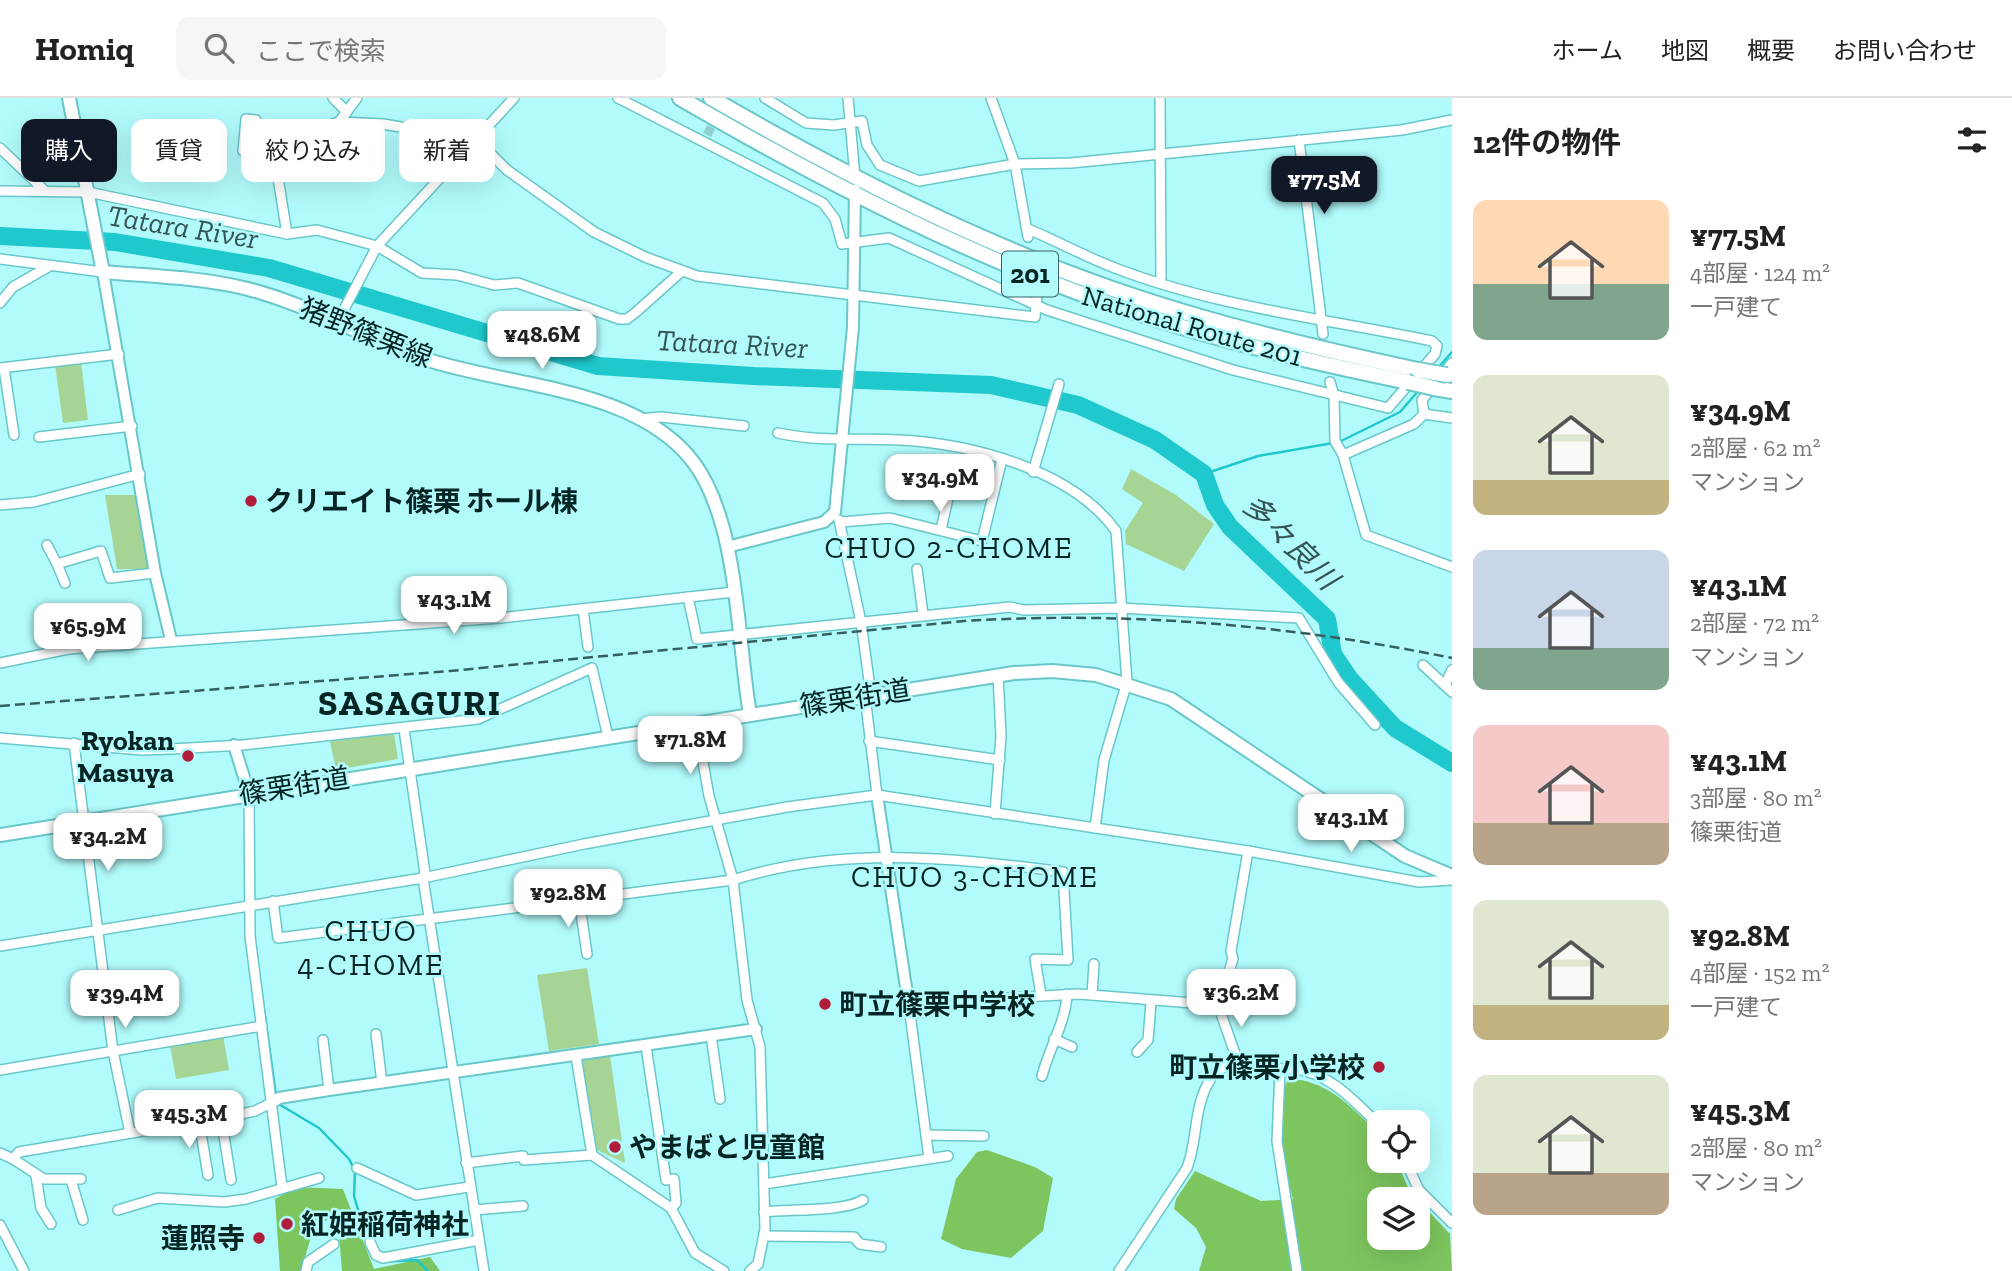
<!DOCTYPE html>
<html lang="ja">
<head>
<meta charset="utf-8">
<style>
	:root { --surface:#fff; --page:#f6f6f6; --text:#222; --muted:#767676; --line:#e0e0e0; --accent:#111827 }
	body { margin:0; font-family:"Zilla Slab","Noto Sans JP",serif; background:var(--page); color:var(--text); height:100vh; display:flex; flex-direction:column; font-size:26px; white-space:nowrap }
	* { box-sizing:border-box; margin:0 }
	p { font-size:23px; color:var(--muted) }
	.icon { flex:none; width:38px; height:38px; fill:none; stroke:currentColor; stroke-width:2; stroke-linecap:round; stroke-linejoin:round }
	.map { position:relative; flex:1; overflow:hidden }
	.details { display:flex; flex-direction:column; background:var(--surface); width:560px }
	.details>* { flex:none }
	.hud { position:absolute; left:21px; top:21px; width:665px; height:63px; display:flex; gap:14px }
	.fabs { position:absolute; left:1367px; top:1012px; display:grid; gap:14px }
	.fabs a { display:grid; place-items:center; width:63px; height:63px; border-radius:14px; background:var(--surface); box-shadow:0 7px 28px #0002; font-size:35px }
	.price { position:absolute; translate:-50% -60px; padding:0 16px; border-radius:14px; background:#fff; color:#222; font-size:23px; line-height:46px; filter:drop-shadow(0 2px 4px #0008) }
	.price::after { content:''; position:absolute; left:50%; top:42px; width:21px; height:16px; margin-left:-10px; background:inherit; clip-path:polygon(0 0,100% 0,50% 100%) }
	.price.on { background:var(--accent); color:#fff }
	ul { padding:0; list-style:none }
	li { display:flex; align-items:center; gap:21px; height:175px; padding:0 21px }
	li span { display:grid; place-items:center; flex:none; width:196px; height:140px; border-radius:14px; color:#555 }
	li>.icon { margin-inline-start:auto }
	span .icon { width:84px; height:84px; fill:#fffc; stroke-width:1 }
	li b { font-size:30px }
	h2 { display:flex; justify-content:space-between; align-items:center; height:84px; padding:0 21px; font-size:30px }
	.pill { padding:0 24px; border-radius:14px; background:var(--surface); box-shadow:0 7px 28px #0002; font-size:24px; line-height:63px }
	.pill.on { background:var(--accent); color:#fff }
	header { display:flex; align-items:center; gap:42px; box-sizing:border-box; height:98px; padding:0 35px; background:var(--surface); border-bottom:2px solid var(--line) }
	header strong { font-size:33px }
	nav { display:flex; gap:38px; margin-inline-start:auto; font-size:24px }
	.search { width:490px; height:63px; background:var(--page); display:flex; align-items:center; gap:18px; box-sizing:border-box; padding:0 24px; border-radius:14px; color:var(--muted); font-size:26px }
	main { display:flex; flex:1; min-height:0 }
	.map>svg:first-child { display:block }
</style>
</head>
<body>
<header>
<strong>Homiq</strong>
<div class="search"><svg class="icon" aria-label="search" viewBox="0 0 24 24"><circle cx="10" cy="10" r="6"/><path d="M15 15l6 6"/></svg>ここで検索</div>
<nav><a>ホーム</a><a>地図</a><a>概要</a><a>お問い合わせ</a></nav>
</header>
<main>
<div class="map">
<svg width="1452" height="1173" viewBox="0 0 1452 1173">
	<rect width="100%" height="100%" fill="#b2fbfc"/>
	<!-- green -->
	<g fill="#a5d494">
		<path d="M 81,264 L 88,322 L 63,325 L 55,267 Z"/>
		<path d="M 1131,371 L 1176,397 L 1214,426 L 1184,473 L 1126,446 L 1125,433 L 1143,405 L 1122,391 Z"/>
		<path d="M 105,397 L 139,397 L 152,471 L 117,471 Z"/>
		<path d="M 394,636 L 398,661 L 336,672 L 330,643 Z"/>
		<path d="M 587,870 L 599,946 L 549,953 L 537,877 Z"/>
		<path d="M 223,937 L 229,972 L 176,981 L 170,947 Z"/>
		<path d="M 610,957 L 625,1065 L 597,1052 L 582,961 Z"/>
	</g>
	<!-- forest -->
	<g fill="#7dc55e">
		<path d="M 1301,982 C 1335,989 1355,1013 1379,1036 L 1379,1062 L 1396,1062 L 1410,1094 L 1417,1101 L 1379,1101 L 1379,1139 L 1418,1139 L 1418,1102 L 1450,1136 L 1452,1173 L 1199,1173 L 1206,1149 L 1196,1130 L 1174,1111 L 1176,1101 L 1195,1073 L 1261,1103 L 1293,1101 C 1286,1077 1271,1002 1288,983 Z"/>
		<path d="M 987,1052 L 1035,1069 L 1053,1080 L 1043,1133 L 1011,1160 L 962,1151 L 941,1141 L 956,1081 L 977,1054 Z"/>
		<path d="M 296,1089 L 343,1091 L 374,1171 L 430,1159 L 440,1173 L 342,1173 L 338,1124 L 331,1119 L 313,1132 L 301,1173 L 280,1173 L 275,1101 Z"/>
	</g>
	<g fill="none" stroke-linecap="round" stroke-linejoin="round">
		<!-- stream -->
		<g stroke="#1fc8cc" stroke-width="2.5">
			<path d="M 1438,270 L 1452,254"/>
			<path d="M 1339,344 L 1400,314 L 1420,291"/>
			<path d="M 1204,376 L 1258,358 L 1333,345"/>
			<path d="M 262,897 L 276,998"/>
			<path d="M 277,1005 L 319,1030 L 349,1061 L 355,1073 L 354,1098 L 367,1142"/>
			<path d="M 372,1158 L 380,1164 L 417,1162 L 428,1173"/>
		</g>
		<!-- river -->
		<path stroke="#1fc8cc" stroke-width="18" d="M 0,138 L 115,144 L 269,170 L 598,268 L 753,278 L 991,287 L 1078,307 L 1155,342 L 1204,376 L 1215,407 L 1230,429 L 1327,521 L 1333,556 L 1349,580 L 1395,630 L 1452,665"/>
		<!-- minor-tunnel -->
		<path stroke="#8fd0d1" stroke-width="9" stroke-dasharray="9 4.5" stroke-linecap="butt" d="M 707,37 L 727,0"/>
		<!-- minor casing -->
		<g stroke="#69c7c9" stroke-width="12">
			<g id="minor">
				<path d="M 333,0 L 347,14"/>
				<path d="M 618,0 L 823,105 L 835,121 L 842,146 L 889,140 L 1047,212 L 1233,272 L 1388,310 L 1435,256 L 1437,248 L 1432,243 C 1327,221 1216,209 1115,170 C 1086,159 1057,143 1028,131"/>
				<path d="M 765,0 L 806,25 L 834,27 L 862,23 L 867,47 L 880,67 L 919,83 L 1015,66 L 1071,65 L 1402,32 L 1452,22"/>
				<path d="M 848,0 L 855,79"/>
				<path d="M 991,0 L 1015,66 L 1028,139"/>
				<path d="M 1160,0 L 1161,184"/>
				<path d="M 256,22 L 246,21 L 243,53 L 272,55 L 278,59"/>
				<path d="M 339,24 L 357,0"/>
				<path d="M 1299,42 L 1323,236"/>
				<path d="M 0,50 L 44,92"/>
				<path d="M 0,93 L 88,94 L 287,136 L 317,132 L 377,148 L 422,175 L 457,177 L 494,187 L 518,185 L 619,221 L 627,221 L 635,215 L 682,173"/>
				<path d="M 287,136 L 276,67 L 279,54 L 289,41 L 339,24 L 383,26 L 477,42 L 507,72 L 594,134 L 645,159 L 697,178 L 1035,219 L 1037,198"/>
				<path d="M 0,161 L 103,174"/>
				<path d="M 0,205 L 13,189 L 48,169"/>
				<path d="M 338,223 L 377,148 L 514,0"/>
				<path d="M 0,270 L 119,256"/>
				<path d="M 4,270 L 14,337"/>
				<path d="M 1330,284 L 1334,298 L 1335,343 L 1343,357 L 1366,437 L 1452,469"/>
				<path d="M 1424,316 L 1422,302 L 1452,265"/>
				<path d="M 1424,316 L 1452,320"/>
				<path d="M 640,321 L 661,319 L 744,328"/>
				<path d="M 778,335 C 819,344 859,340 900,342 C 973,346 1072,372 1116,433 L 1127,584 L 1104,662 L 1095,730"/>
				<path d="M 39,339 L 132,328"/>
				<path d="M 1343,357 L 1414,326 L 1424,316"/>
				<path d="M 1033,374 L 1059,286"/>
				<path d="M 0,407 L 34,404 L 140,376"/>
				<path d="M 839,422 L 861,524 L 871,597"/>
				<path d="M 841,424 L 890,420 L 982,443 L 1002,361"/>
				<path d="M 941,432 L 950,391"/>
				<path d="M 47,447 L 57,466 L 101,453 L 110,480 L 155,475"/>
				<path d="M 57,466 L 65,485"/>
				<path d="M 917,471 L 923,516"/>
				<path d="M 688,499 L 697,541 L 1010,509 L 1024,512 L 1120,510 L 1299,520 L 1338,584 L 1375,627"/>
				<path d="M 583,511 L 588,549"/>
				<path d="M 0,565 L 68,551 L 500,520 L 734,494"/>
				<path d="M 1423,567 L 1452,594"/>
				<path d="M 1445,587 L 1452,572"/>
				<path d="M 865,598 L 877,697"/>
				<path d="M 696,625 L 709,698 L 733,782 L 747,902 L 760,949 L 765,1131 L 758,1166 L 750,1173"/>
				<path d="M 404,631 L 425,775 L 423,780 L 484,1173"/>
				<path d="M 0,640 L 142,652 L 171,651 L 243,647 L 478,621 L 592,570 L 608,639"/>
				<path d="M 869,643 L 1000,662"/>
				<path d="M 74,645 L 113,953 L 130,1035"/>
				<path d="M 249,695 L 250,838 L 282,1089"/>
				<path d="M 995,716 L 1001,638 L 998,577"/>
				<path d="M 579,801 L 587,856"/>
				<path d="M 273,803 L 278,840 L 733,782 C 839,748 954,759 1063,774 L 1068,862 L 1035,861 L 1041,897"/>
				<path d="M 0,848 L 423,780 L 584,746 L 787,709 L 877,697 L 1248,753 L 1419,784 L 1452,782"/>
				<path d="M 1092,897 L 1094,866"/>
				<path d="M 376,936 L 382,985"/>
				<path d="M 711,937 L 720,1001"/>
				<path d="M 1054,941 L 1072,949"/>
				<path d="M 323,942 L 329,992"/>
				<path d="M 1137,954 L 1148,942 L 1151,904"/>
				<path d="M 576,958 L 592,1057 L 671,1110 L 676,1105 L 674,1081 L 666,1082 L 646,948"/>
				<path d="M 1238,964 L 1218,907 L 1233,861 L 1231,853 L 1248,753"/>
				<path d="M 0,972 L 262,928"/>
				<path d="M 1280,972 L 1277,1043 L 1297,1173"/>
				<path d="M 1042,978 C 1049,950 1066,924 1067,896"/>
				<path d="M 221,1019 L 231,1082"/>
				<path d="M 199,1023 L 208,1077"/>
				<path d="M 926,1037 L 984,1038"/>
				<path d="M 0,1055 L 13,1061 L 19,1054 L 232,1018 L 255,1013 L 273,1004"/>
				<path d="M 929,1060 L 910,916 L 988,901 L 1079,896 L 1218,907"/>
				<path d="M 13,1061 L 44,1081 L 81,1081"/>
				<path d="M 1405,1062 L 1419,1092 L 1452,1125"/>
				<path d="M 466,1065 L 523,1058 L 524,1062 L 592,1057"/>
				<path d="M 357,1070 L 416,1097 L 469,1089"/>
				<path d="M 36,1078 L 41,1110 L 51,1126"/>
				<path d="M 71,1082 L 83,1122"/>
				<path d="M 764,1086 L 948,1058"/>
				<path d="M 671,1110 L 695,1155 L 724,1173"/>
				<path d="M 118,1112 L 158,1100 L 224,1104 L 246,1101 L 319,1080"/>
				<path d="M 474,1112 L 523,1108"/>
				<path d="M 764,1114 C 791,1111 843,1114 863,1102"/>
				<path d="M 0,1127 L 24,1173"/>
				<path d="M 764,1138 L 854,1139 L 860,1146 L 881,1149"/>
				<path d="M 370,1144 L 376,1157 L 383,1160 L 479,1142"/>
				<path d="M 306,1173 L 308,1164 L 334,1146"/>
				<path d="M 1119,1173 L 1187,1070 C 1198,1042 1193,1009 1210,982 C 1222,962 1239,967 1257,970 C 1270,972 1282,970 1295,971 C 1330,975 1355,1004 1379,1027"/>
			</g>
		</g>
		<!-- tertiary casing -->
		<g stroke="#69c7c9" stroke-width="14">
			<g id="tertiary">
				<path d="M 103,174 L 155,475 L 171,542"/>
				<path d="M 727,449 L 824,424 L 835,414 L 853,229 L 855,92"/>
				<path d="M 234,647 L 249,695"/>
				<path d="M 877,697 L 910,916"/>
				<path d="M 273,1004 L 279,1000 L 329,992 L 756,931"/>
			</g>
		</g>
		<!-- secondary casing -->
		<g stroke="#69c7c9" stroke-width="16">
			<g id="secondary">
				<path d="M 69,0 L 103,174 C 147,178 192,179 235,188 C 302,202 359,238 422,260 C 506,289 637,288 694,365 C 739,426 737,542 750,616"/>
				<path d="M 0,737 L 1014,575 L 1052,573 L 1096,577 L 1171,601 L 1405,758 L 1452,778"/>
			</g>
		</g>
		<!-- trunk casing -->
		<g stroke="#69c7c9" stroke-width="18">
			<g id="trunk">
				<path d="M 680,0 C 826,85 979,164 1140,216 C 1228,245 1317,265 1408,284"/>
				<path d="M 711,0 C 846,78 988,150 1136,199 C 1229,230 1323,252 1418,272"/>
				<path d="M 1434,290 L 1452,293"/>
			</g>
		</g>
		<!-- minor -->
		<use href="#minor" stroke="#fff" stroke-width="9"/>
		<!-- tertiary -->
		<use href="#tertiary" stroke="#fff" stroke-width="10"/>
		<!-- secondary -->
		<use href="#secondary" stroke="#fff" stroke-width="12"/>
		<!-- trunk -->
		<use href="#trunk" stroke="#fff" stroke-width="14"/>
		<!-- rail -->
		<path stroke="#345f5f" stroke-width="2.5" stroke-dasharray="10 5" stroke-linecap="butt" d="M 0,608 L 450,573 L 964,523 C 1129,513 1290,527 1452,560"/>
		<!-- trunk-bridge casing -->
		<g stroke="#69c7c9" stroke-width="18" stroke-linecap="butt">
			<g id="trunk-bridge">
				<path d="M 1418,272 L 1447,277"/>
				<path d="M 1408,284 L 1434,290"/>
			</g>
		</g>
		<!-- trunk-bridge -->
		<use href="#trunk-bridge" stroke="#fff" stroke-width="14"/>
	</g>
	<!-- markers -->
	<g fill="#b01c3a" stroke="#b2fbfc" stroke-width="2.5">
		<circle cx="251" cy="403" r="7"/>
		<circle cx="188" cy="658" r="7"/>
		<circle cx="825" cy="906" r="7"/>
		<circle cx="1379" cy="969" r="7"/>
		<circle cx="615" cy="1049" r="7"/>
		<circle cx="287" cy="1126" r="7"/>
		<circle cx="259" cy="1140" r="7"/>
	</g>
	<g text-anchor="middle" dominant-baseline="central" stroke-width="5" stroke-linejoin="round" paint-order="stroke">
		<!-- shield labels -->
		<rect fill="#b2fbfc" stroke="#396465" stroke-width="2" x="1002" y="153.5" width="56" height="45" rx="5"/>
		<g font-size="26" font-weight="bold" fill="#052424">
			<text x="1030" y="176">201</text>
		</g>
		<!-- street labels -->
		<g font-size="28" fill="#052424" stroke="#b2fbfc">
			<text transform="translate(1192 228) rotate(16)">National Route 201</text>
			<text transform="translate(366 235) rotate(22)">猪野篠栗線</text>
			<text transform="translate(855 600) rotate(-9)">篠栗街道</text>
			<text transform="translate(294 688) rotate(-9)">篠栗街道</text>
		</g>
		<!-- poi labels -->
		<g font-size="28" font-weight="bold" fill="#052424" stroke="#b2fbfc" text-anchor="start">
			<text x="265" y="403">クリエイト篠栗 ホール棟</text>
			<text x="174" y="642" text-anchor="end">Ryokan<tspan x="174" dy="32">Masuya</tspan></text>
			<text x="839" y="906">町立篠栗中学校</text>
			<text x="1365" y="969" text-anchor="end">町立篠栗小学校</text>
			<text x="629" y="1049">やまばと児童館</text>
			<text x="301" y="1126">紅姫稲荷神社</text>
			<text x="245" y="1140" text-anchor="end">蓮照寺</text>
		</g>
		<!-- water labels -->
		<g font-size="30" font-style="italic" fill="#355455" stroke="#b2fbfc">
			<text transform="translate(183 129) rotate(9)">Tatara River</text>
			<text transform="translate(732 246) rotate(3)">Tatara River</text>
			<text transform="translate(1290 444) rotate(45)">多々良川</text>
		</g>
		<!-- neighbourhood labels -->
		<g font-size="30" letter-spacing="2" fill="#052424" stroke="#b2fbfc">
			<text x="949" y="450">CHUO 2-CHOME</text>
			<text x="975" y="779">CHUO 3-CHOME</text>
			<text x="371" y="833">CHUO<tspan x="371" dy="34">4-CHOME</tspan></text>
		</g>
		<!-- district labels -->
		<g font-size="35" font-weight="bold" letter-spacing="2" fill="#052424" stroke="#b2fbfc">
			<text x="410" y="605">SASAGURI</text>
		</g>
	</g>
</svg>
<div class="fabs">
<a><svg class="icon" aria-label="locate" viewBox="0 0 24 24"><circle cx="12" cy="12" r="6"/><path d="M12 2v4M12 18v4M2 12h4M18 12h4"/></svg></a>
<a><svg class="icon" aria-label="layers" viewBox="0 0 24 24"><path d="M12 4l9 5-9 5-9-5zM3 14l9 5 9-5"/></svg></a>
</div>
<b class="price on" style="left:1324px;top:118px">¥77.5M</b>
<b class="price" style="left:542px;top:273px">¥48.6M</b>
<b class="price" style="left:940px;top:416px">¥34.9M</b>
<b class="price" style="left:454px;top:538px">¥43.1M</b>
<b class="price" style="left:88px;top:565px">¥65.9M</b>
<b class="price" style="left:690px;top:678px">¥71.8M</b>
<b class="price" style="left:1351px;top:756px">¥43.1M</b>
<b class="price" style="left:108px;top:775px">¥34.2M</b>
<b class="price" style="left:568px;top:831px">¥92.8M</b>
<b class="price" style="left:1241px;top:931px">¥36.2M</b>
<b class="price" style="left:125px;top:932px">¥39.4M</b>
<b class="price" style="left:189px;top:1052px">¥45.3M</b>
<div class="hud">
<a class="pill on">購入</a>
<a class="pill">賃貸</a>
<a class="pill">絞り込み</a>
<a class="pill">新着</a>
</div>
</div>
<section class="details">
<h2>12件の物件<svg class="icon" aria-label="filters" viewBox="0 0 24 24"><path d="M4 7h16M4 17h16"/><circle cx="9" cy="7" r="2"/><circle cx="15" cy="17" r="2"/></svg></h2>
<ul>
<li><span style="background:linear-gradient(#ffd9b3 60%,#7fa58c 0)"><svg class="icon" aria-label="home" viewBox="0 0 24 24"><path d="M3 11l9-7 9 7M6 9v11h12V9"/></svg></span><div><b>¥77.5M</b><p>4部屋 · 124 m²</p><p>一戸建て</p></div></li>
<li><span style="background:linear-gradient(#dfe7d0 75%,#c2b280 0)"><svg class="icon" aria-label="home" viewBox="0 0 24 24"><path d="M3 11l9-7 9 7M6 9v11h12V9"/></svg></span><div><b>¥34.9M</b><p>2部屋 · 62 m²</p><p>マンション</p></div></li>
<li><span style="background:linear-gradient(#c9d6e8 70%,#7fa58c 0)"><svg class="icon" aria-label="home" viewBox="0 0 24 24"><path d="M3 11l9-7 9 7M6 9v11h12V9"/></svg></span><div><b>¥43.1M</b><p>2部屋 · 72 m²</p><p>マンション</p></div></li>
<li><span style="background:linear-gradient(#f6c9c9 70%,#b9a48a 0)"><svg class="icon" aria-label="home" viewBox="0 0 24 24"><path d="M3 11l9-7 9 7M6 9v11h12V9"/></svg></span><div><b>¥43.1M</b><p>3部屋 · 80 m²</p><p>篠栗街道</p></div></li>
<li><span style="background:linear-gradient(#dfe7d0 75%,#c2b280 0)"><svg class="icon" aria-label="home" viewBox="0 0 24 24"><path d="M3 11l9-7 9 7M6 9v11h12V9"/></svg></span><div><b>¥92.8M</b><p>4部屋 · 152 m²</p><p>一戸建て</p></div></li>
<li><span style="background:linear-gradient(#dfe7d0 70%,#b9a48a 0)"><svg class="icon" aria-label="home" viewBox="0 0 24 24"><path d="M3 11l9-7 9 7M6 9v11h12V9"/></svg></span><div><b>¥45.3M</b><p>2部屋 · 80 m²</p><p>マンション</p></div></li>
</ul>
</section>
</main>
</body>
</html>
